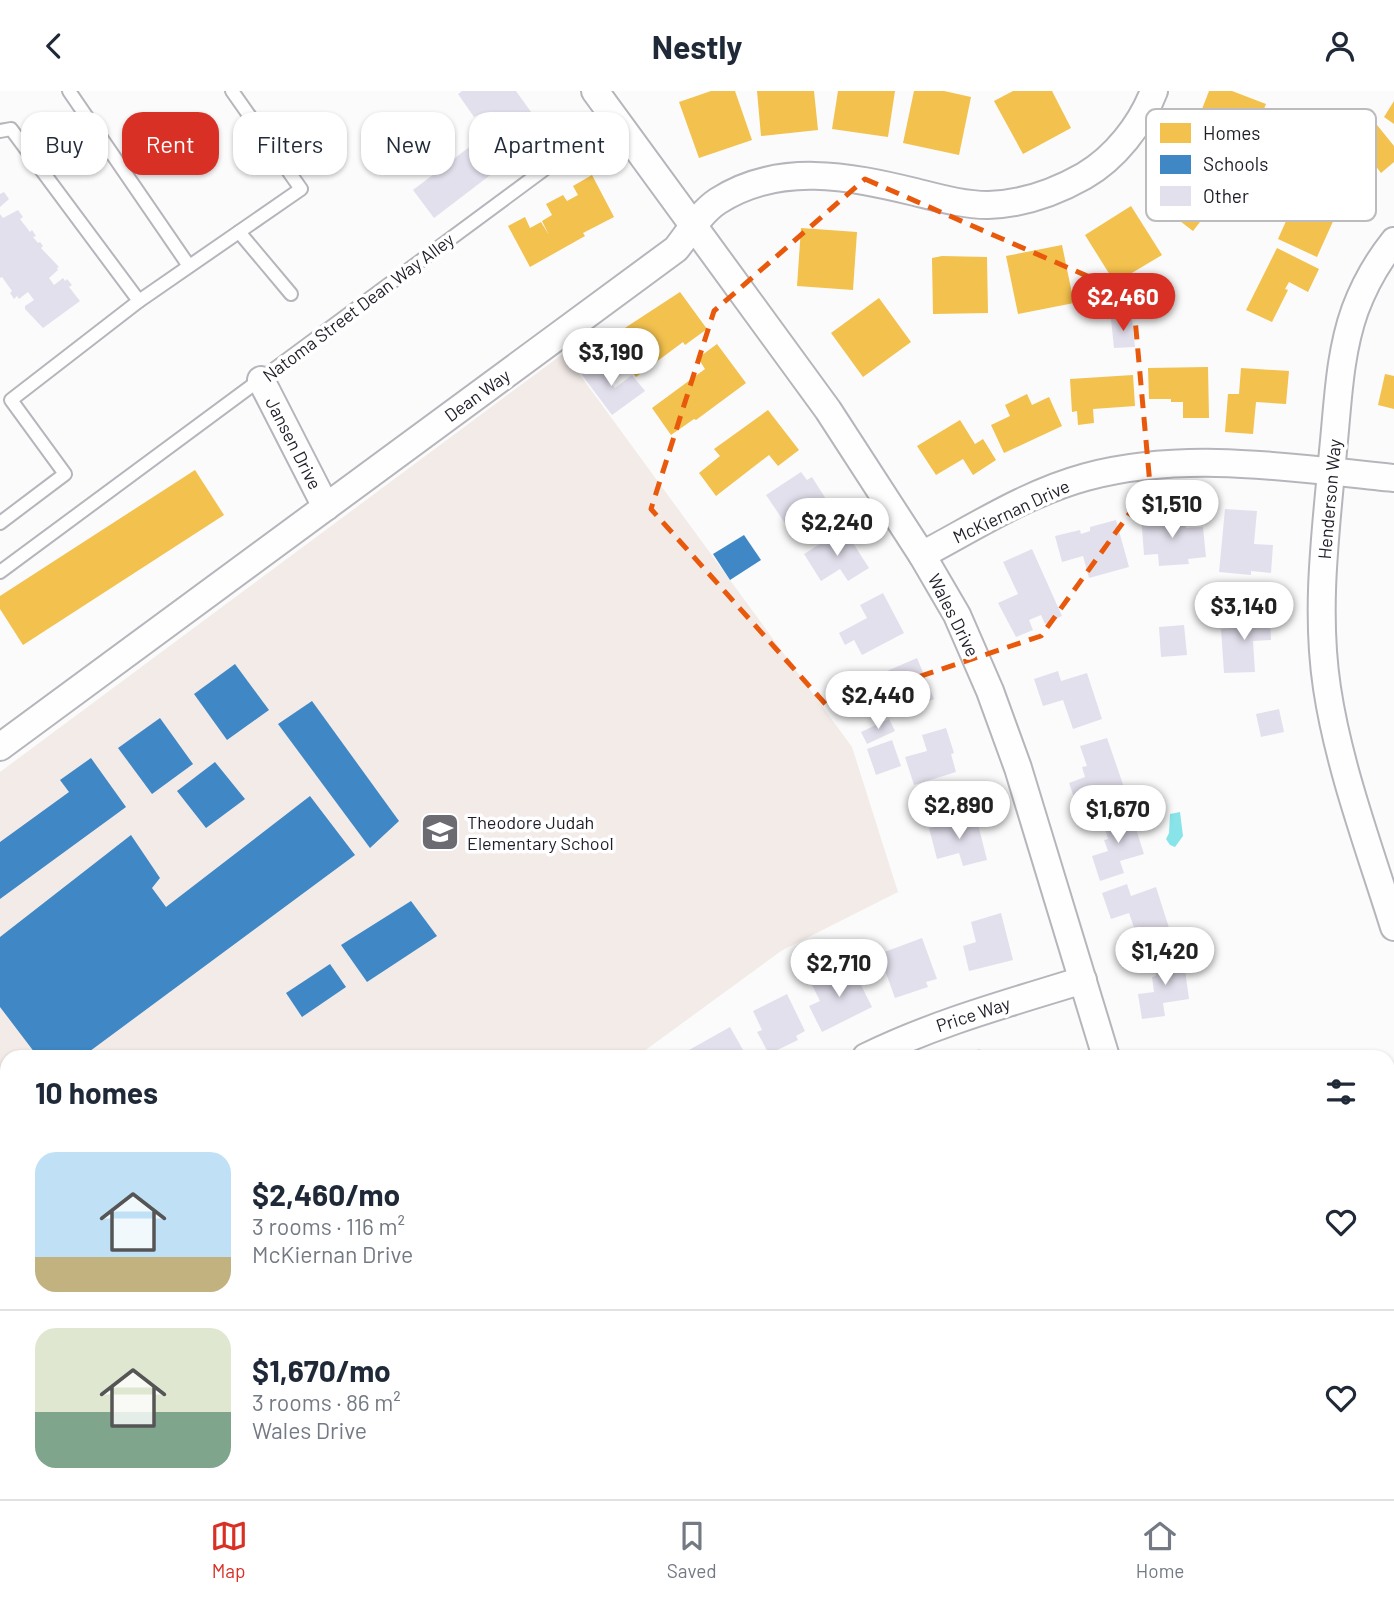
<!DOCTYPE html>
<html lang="en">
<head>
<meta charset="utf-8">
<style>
	:root { --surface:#fff; --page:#f6f6f7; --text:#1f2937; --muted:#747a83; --line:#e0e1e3; --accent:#d93025 }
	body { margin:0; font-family:Barlow,sans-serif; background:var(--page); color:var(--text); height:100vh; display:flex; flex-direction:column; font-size:26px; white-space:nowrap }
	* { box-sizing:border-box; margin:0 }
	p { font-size:23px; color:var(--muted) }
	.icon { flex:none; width:38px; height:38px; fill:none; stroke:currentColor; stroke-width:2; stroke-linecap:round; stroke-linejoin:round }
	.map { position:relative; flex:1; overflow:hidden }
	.panel { position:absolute; left:0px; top:959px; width:1395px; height:450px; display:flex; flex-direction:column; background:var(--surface); border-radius:21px 21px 0 0; box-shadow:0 2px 5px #0004 }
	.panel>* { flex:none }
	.banner { position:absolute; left:21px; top:21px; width:700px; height:63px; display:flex; gap:14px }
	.price { position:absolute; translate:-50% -60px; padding:0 16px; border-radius:24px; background:#fff; color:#222; font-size:23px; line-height:46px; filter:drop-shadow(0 2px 4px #0008) }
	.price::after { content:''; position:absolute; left:50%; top:42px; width:21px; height:16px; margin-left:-10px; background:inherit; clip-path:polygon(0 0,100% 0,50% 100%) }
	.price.active { background:var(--accent); color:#fff }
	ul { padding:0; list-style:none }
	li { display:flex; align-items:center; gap:21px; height:175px; padding:0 35px }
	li+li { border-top:2px solid var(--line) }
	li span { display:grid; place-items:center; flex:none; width:196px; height:140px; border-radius:21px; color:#555 }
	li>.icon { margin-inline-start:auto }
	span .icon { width:84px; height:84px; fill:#fffc; stroke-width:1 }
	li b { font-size:30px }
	h2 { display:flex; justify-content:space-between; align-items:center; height:84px; padding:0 35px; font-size:30px }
	.pill { padding:0 24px; border-radius:21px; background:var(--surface); box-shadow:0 2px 5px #0004; font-size:24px; line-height:63px }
	.pill.active { background:var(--accent); color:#fff }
	header { display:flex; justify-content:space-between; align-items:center; height:91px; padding:0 35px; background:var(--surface); font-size:32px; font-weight:700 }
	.tabs { display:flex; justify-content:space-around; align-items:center; height:98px; border-top:2px solid var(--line); background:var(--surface); font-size:19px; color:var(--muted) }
	.tabs a { display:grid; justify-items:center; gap:4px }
	.tabs .active { color:var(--accent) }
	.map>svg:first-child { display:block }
</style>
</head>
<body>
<header><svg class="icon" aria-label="back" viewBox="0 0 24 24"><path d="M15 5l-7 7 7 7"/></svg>Nestly<svg class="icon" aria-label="person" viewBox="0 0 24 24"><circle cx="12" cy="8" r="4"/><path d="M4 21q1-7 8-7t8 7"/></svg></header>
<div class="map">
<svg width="1394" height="1408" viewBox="0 0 1394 1408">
	<rect width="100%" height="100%" fill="#fbfbfb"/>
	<!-- education -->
	<path fill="#f3ebe8" d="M 564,262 L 852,656 L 898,801 L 781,860 L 636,966 L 7,966 L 7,1180 L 0,1170 L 0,681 Z"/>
	<!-- water -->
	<path fill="#88e4e8" d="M 1180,721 L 1183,745 L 1175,756 L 1170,754 L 1166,748 L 1169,742 L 1170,723 Z"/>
	<!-- homes -->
	<g fill="#f2c14e">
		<path d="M 711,0 L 735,0 L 752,49 L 699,67 L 679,11 Z"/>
		<path d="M 757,0 L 814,0 L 818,39 L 761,45 Z"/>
		<path d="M 838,0 L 895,0 L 888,46 L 832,38 Z"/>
		<path d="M 914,0 L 944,0 L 971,6 L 959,64 L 903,52 Z"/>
		<path d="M 1013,0 L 1052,0 L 1071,37 L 1023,63 L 994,10 Z"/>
		<path d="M 1209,0 L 1232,0 L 1266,13 L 1245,64 L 1192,44 Z"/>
		<path d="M 1394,10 L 1394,33 L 1384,26 Z"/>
		<path d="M 1373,29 L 1394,55 L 1394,71 L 1381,82 L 1372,70 L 1341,95 L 1321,72 Z"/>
		<path d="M 1180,60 L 1227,96 L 1193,140 L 1146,104 Z"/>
		<path d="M 592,84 L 614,126 L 583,142 L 585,145 L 530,176 L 508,135 L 525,126 L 530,137 L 541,131 L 549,144 L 542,130 L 552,124 L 546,113 L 563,104 L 567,110 L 578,104 L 573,95 Z"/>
		<path d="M 1305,88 L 1344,106 L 1317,166 L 1278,148 Z"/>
		<path d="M 1131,115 L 1162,164 L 1115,192 L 1085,144 Z"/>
		<path d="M 801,137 L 857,141 L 853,199 L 797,195 Z"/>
		<path d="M 1062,154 L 1074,212 L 1018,223 L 1006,165 Z"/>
		<path d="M 1277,157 L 1319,178 L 1308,201 L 1289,191 L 1285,198 L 1288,199 L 1272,231 L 1246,219 Z"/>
		<path d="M 942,165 L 987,166 L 988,222 L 933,223 L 932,167 Z"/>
		<path d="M 680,201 L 707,238 L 685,254 L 683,251 L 636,286 L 608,248 Z"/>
		<path d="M 879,207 L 911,251 L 863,286 L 831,242 Z"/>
		<path d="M 717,253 L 746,292 L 696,329 L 694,328 L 671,344 L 652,317 L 705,278 L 698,267 Z"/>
		<path d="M 1208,276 L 1209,327 L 1183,327 L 1183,311 L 1171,311 L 1171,308 L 1149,308 L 1148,277 Z"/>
		<path d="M 1241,277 L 1289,280 L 1286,313 L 1256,311 L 1253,343 L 1225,341 L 1228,303 L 1239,303 Z"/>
		<path d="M 1385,283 L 1394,285 L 1394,318 L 1378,314 Z"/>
		<path d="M 1133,284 L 1135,315 L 1093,318 L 1094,332 L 1078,334 L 1077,320 L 1072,321 L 1070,288 Z"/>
		<path d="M 1027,303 L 1032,314 L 1049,306 L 1062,335 L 1004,362 L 991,334 L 1010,325 L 1005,314 Z"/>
		<path d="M 768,319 L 799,359 L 778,375 L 769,364 L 716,405 L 699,382 L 720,365 L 714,358 Z"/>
		<path d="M 960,329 L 975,353 L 983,348 L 996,369 L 973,384 L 963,368 L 936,384 L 917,355 Z"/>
		<path d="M 195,379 L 224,424 L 23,554 L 0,518 L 0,505 Z"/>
	</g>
	<!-- schools -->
	<g fill="#3f88c5">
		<path d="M 744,444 L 761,469 L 730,489 L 713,463 Z"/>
		<path d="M 235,573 L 269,619 L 227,649 L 194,603 Z"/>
		<path d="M 312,610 L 399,730 L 370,757 L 278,633 Z"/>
		<path d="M 160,627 L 193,673 L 152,703 L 118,657 Z"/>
		<path d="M 91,667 L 126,716 L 0,808 L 0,751 L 69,701 L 60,689 Z"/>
		<path d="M 215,671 L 245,708 L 206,737 L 177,700 Z"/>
		<path d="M 310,705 L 355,764 L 82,966 L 38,966 L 0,916 L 0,846 L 131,744 L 160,787 L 152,797 L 166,816 Z"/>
		<path d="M 411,810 L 437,845 L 367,891 L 341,854 Z"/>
		<path d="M 330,873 L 346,896 L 302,926 L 286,902 Z"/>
		<path d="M 7,1051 L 7,1069 L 0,1059 L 0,1056 Z"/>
	</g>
	<!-- building -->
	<g fill="#e3e0ed">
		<path d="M 462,0 L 516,0 L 549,46 L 514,71 L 480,23 L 474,26 L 458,3 Z"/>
		<path d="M 472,54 L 493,82 L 434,127 L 413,99 Z"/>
		<path d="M 4,101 L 9,108 L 0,116 L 0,103 Z"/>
		<path d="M 18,119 L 23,126 L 20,128 L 30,141 L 32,139 L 36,145 L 33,146 L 38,152 L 40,151 L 43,155 L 41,157 L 59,176 L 57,177 L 58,179 L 49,187 L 54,194 L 63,187 L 65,190 L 67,188 L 72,194 L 69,196 L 80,210 L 43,237 L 25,218 L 25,215 L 34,209 L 28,201 L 19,208 L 17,205 L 14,208 L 10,202 L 12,200 L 2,186 L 0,187 L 0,123 L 3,127 Z"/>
		<path d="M 1132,227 L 1135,256 L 1114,257 L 1111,228 Z"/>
		<path d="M 594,269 L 615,297 L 632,284 L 645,300 L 612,324 L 579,280 Z"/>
		<path d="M 801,381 L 807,389 L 812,386 L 831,416 L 791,441 L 766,404 Z"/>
		<path d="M 1225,418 L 1257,420 L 1254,453 L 1273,454 L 1271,482 L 1251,480 L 1251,484 L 1219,481 Z"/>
		<path d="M 1168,422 L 1169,430 L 1185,429 L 1186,437 L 1203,436 L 1206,466 L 1188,468 L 1189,473 L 1159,475 L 1158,463 L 1144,464 L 1141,424 Z"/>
		<path d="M 1116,429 L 1129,476 L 1089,487 L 1083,465 L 1062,471 L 1055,445 L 1080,439 L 1081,443 L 1090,440 L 1090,436 Z"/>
		<path d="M 844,438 L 869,477 L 848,490 L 840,478 L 821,490 L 804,463 Z"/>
		<path d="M 1032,458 L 1062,525 L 1045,533 L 1041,524 L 1029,529 L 1033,539 L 1016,546 L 998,512 L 1018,503 L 1003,471 Z"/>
		<path d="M 883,502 L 904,542 L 862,564 L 854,549 L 845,554 L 839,542 L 867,527 L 860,514 Z"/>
		<path d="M 1270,523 L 1271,549 L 1253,550 L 1255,581 L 1224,582 L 1221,538 L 1231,537 L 1230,525 Z"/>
		<path d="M 1184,534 L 1187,564 L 1161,566 L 1159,536 Z"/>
		<path d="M 917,567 L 934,608 L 890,626 L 873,586 Z"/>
		<path d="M 1058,580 L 1061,590 L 1087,582 L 1102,628 L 1073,638 L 1063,609 L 1043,615 L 1034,588 Z"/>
		<path d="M 1279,618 L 1284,641 L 1261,646 L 1256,623 Z"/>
		<path d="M 889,628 L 895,640 L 867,653 L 861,641 Z"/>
		<path d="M 946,637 L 954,662 L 951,663 L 956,681 L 914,694 L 905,666 L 927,660 L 922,644 Z"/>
		<path d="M 1107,647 L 1126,702 L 1078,718 L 1069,692 L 1085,686 L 1082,676 L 1087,675 L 1080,655 Z"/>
		<path d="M 892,649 L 901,675 L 876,684 L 867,658 Z"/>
		<path d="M 1130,719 L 1144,763 L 1120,770 L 1124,782 L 1100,790 L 1092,765 L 1108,760 L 1104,749 L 1108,748 L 1102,727 Z"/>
		<path d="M 976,725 L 987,769 L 963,775 L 959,762 L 937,768 L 929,737 Z"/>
		<path d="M 1127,793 L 1131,805 L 1156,796 L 1171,843 L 1140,854 L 1129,822 L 1111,828 L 1102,802 Z"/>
		<path d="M 1001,822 L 1013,869 L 969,880 L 963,855 L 976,851 L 971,831 Z"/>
		<path d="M 922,847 L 937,888 L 926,891 L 928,896 L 895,907 L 879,863 Z"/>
		<path d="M 1183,864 L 1189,908 L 1163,912 L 1165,925 L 1142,928 L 1138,903 L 1154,901 L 1152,886 L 1156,885 L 1154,868 Z"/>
		<path d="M 851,874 L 872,916 L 822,941 L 809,915 L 820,910 L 812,894 Z"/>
		<path d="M 787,903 L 805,940 L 796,945 L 798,949 L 769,963 L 757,941 L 762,939 L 753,920 Z"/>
		<path d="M 730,936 L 747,966 L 693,966 L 689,959 Z"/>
		<path d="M 980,958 L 983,966 L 955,966 L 955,965 Z"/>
		<path d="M 7,1317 L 7,1337 L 0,1328 L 0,1322 Z"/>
	</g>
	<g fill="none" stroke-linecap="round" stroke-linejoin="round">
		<!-- service casing -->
		<g stroke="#b6b5bb" stroke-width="16">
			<g id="service">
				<path d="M 69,0 L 189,175"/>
				<path d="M 0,40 L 11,38 L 139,210 L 11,309 L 65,383 L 0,432"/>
				<path d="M 239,141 L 291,203"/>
				<path d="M 139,210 L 301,98 L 232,0"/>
				<path d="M 0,481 L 615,26"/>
				<path d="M 0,1101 L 7,1110"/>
				<path d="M 0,1128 L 7,1137"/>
			</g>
		</g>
		<!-- minor casing -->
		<g stroke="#b6b5bb" stroke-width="30">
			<g id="minor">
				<path d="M 595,0 L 828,319 L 922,464 L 957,524 L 990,600 L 1018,677 L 1106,966"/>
				<path d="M 1394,150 C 1378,170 1364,195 1355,219 C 1339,264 1338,312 1333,360 C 1326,439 1315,518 1327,597 C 1339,677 1370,759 1394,836"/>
				<path d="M 261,289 L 326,416"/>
				<path d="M 922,464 C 975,436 1027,402 1086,386 C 1186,359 1292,377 1394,387"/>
				<path d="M 0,656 L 676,158 C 688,143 701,121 718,110 C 779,71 849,85 915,101 C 939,107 963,114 988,114 C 1023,113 1054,102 1084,85 C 1115,67 1141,34 1154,0"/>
				<path d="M 866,966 C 935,932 1009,912 1083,889"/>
				<path d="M 980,1402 L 985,1408"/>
				<path d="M 1294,1402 L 1299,1408"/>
				<path d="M 0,1404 L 3,1408"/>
				<path d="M 259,1408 L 267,1402"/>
				<path d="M 675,1408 L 683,1402"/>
			</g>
		</g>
		<!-- tertiary casing -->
		<g stroke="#b6b5bb" stroke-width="37">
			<path id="tertiary" d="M 1099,1408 L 1108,1402"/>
		</g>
		<!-- service -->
		<use href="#service" stroke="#fefefe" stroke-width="12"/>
		<!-- minor -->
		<use href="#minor" stroke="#fefefe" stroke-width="26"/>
		<!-- tertiary -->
		<use href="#tertiary" stroke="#fefefe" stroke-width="33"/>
	</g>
	<!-- marked area -->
	<path fill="none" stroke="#e8590c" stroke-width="5" stroke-dasharray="14 9" stroke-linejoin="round" d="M 865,88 L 1133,205 L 1150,394 L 1041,545 L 828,616 L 651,418 L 714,220 Z"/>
	<!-- icons -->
	<defs>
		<g id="school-square" transform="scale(2.0125)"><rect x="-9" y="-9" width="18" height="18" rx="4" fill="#6c6b72" stroke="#fff"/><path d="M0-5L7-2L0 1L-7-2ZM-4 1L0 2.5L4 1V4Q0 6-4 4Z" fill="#fff"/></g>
	</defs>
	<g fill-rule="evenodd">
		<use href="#school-square" x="440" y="741"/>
	</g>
	<g text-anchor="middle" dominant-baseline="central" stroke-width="7" stroke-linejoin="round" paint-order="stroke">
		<!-- street labels -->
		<g font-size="18" fill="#1f1d28" stroke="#fff">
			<text transform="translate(358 216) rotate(-37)">Natoma Street Dean Way Alley</text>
			<text transform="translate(477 304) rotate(-36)">Dean Way</text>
			<text transform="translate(294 352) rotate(63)">Jansen Drive</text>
			<text transform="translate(1329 408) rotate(-85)">Henderson Way</text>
			<text transform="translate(1011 420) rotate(-25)">McKiernan Drive</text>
			<text transform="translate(954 524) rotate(63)">Wales Drive</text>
			<text transform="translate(973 923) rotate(-18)">Price Way</text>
		</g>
		<!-- poi labels -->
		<g font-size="18" fill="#1f1d28" stroke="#fff" text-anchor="start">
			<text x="467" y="731">Theodore Judah<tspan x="467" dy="21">Elementary School</tspan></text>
		</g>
	</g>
	<!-- legend -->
	<rect x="1146" y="18" width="230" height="112" rx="10" fill="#fff" stroke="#bcbbbe" stroke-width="2"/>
	<rect x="1160" y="32" width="31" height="20" fill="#f2c14e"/>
	<rect x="1160" y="64" width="31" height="19" fill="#3f88c5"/>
	<rect x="1160" y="95" width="31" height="20" fill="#e3e0ed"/>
	<g font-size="19" fill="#1f1d28">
		<text x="1203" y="49">Homes</text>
		<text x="1203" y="80">Schools</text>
		<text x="1203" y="112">Other</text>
	</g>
</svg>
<b class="price active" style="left:1123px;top:242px">$2,460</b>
<b class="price" style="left:611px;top:297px">$3,190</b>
<b class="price" style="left:1172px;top:449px">$1,510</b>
<b class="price" style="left:837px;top:467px">$2,240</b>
<b class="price" style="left:1244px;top:551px">$3,140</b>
<b class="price" style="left:878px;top:640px">$2,440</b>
<b class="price" style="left:959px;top:750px">$2,890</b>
<b class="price" style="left:1118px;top:754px">$1,670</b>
<b class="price" style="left:1165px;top:896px">$1,420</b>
<b class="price" style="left:839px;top:908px">$2,710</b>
<div class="banner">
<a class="pill">Buy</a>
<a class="pill active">Rent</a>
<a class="pill">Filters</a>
<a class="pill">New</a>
<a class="pill">Apartment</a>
</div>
<section class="panel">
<h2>10 homes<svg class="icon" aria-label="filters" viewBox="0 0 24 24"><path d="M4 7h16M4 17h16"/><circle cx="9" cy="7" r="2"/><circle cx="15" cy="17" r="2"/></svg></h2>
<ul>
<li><span style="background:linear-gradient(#bfe0f5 75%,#c2b280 0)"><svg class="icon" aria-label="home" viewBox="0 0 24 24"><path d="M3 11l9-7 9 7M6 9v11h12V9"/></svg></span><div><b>$2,460/mo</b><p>3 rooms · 116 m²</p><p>McKiernan Drive</p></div><svg class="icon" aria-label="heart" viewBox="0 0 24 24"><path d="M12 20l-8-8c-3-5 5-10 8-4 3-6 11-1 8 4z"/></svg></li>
<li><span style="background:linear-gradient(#dfe7d0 60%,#7fa58c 0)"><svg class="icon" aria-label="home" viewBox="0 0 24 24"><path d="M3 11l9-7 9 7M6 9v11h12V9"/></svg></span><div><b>$1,670/mo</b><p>3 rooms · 86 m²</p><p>Wales Drive</p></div><svg class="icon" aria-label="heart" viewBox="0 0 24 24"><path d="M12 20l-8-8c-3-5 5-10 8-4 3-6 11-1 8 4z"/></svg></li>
</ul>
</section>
</div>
<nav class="tabs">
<a class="active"><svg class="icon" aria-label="map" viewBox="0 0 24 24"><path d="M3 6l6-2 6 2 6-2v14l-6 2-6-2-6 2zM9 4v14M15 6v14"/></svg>Map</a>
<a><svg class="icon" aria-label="saved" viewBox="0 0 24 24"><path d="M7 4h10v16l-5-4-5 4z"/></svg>Saved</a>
<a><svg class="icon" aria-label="home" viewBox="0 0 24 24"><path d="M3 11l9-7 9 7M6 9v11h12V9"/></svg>Home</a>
</nav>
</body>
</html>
